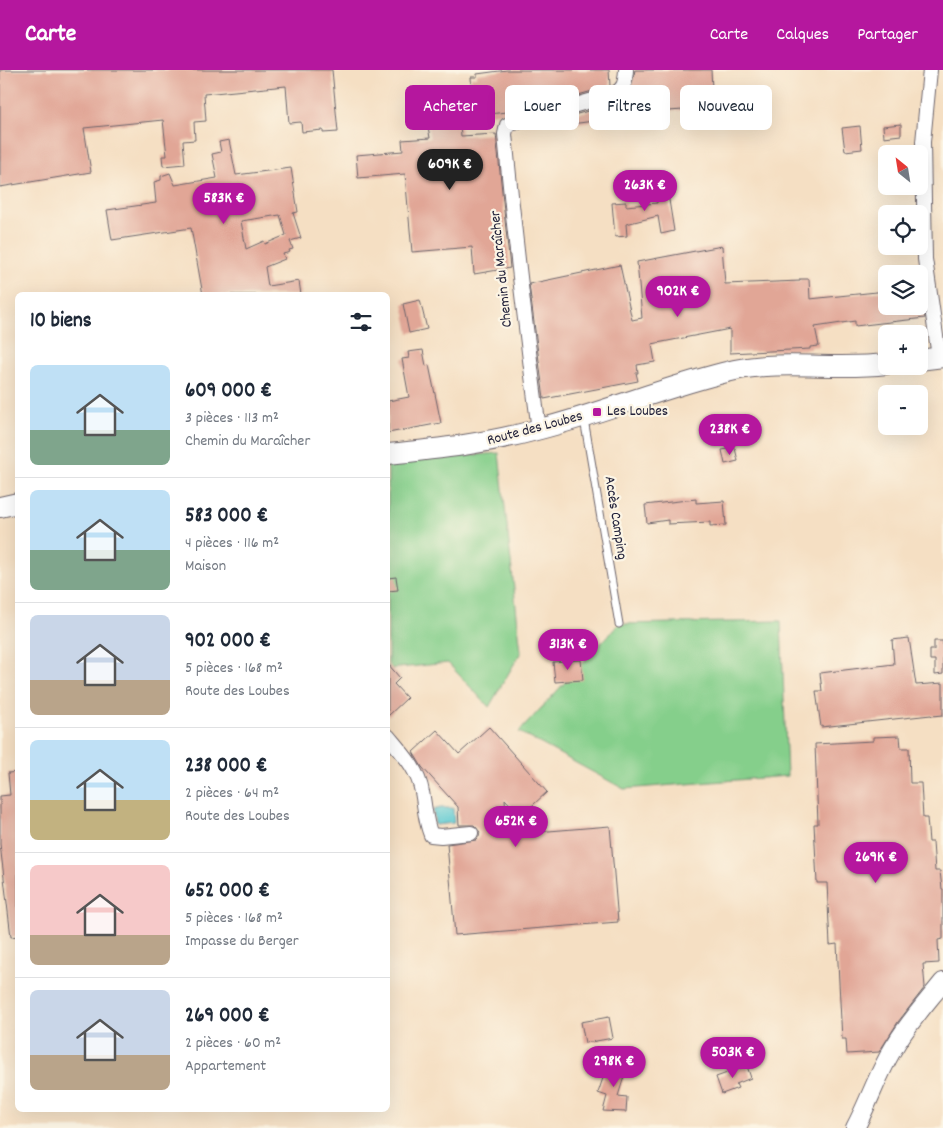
<!DOCTYPE html>
<html lang="fr">
<head>
<meta charset="utf-8">
<style>
	:root { --surface:#fff; --page:#f6f6f7; --text:#1f2937; --muted:#747a83; --line:#e0e1e3; --accent:#b5179e }
	body { margin:0; font-family:Dekko,sans-serif; background:var(--page); color:var(--text); height:100vh; display:flex; flex-direction:column; font-size:19px; white-space:nowrap }
	* { box-sizing:border-box; margin:0 }
	p { font-size:16px; color:var(--muted) }
	.icon { flex:none; width:28px; height:28px; fill:none; stroke:currentColor; stroke-width:2; stroke-linecap:round; stroke-linejoin:round }
	.map { position:relative; flex:1; overflow:hidden }
	.side { position:absolute; left:15px; top:222px; width:375px; height:820px; display:flex; flex-direction:column; background:var(--surface); border-radius:8px; box-shadow:0 5px 20px #0002 }
	.side>* { flex:none }
	.top-card { position:absolute; left:405px; top:15px; width:462px; height:45px; display:flex; gap:10px }
	.needle { width:32px; rotate:330deg }
	.controls { position:absolute; left:878px; top:75px; display:grid; gap:10px }
	.controls a { display:grid; place-items:center; width:50px; height:50px; border-radius:8px; background:var(--surface); box-shadow:0 5px 20px #0002; font-size:25px }
	.price { position:absolute; translate:-50% -42px; padding:0 11px; border-radius:18px; background:var(--accent); color:#fff; font-size:16px; line-height:32px; filter:drop-shadow(0 1px 2px #0008) }
	.price::after { content:''; position:absolute; left:50%; top:30px; width:15px; height:11px; margin-left:-8px; background:inherit; clip-path:polygon(0 0,100% 0,50% 100%) }
	.price.active { background:#222; color:#fff }
	ul { padding:0; list-style:none }
	li { display:flex; align-items:center; gap:15px; height:125px; padding:0 15px }
	li+li { border-top:1px solid var(--line) }
	li span { display:grid; place-items:center; flex:none; width:140px; height:100px; border-radius:8px; color:#555 }
	li>.icon { margin-inline-start:auto }
	span .icon { width:60px; height:60px; fill:#fffc; stroke-width:1 }
	li b { font-size:21px }
	h2 { display:flex; justify-content:space-between; align-items:center; height:60px; padding:0 15px; font-size:21px }
	.chip { padding:0 18px; border-radius:8px; background:var(--surface); box-shadow:0 5px 20px #0002; font-size:18px; line-height:45px }
	.chip.active { background:var(--accent); color:#fff }
	header { display:flex; align-items:center; gap:30px; box-sizing:border-box; height:70px; padding:0 25px; background:var(--accent); color:#fff }
	header strong { font-size:24px }
	nav { display:flex; gap:28px; margin-inline-start:auto; font-size:18px }
	.map>svg:first-child { display:block }
</style>
</head>
<body>
<header>
<strong>Carte</strong>
<nav><a>Carte</a><a>Calques</a><a>Partager</a></nav>
</header>
<div class="map">
<svg width="943" height="1058" viewBox="0 0 943 1058">
	<rect width="100%" height="100%" fill="#fcf5e5"/>
	<filter id="ink" filterUnits="userSpaceOnUse"><feTurbulence type="fractalNoise" baseFrequency=".02" numOctaves="2"/><feDisplacementMap in="SourceGraphic" scale="10" xChannelSelector="R" yChannelSelector="G"/><feConvolveMatrix kernelMatrix="1 2 1 2 8 2 1 2 1" color-interpolation-filters="sRGB"/></filter>
	<filter id="wash" filterUnits="userSpaceOnUse"><feTurbulence type="fractalNoise" baseFrequency=".0096" numOctaves="4" result="noise"/><feDisplacementMap in="SourceGraphic" scale="20" xChannelSelector="R" yChannelSelector="G"/><feGaussianBlur stdDeviation="1.12" result="paint"/><feColorMatrix in="noise" values="0 0 0 0 0 0 0 0 0 0 0 0 0 0 0 0 0 1.4 0 .05"/><feComposite in="paint" operator="in"/></filter>
	<g filter="url(#wash)">
		<rect width="100%" height="100%" fill="#f5dfc3"/>
		<!-- green -->
		<g fill="#85cf8b" stroke="#547863">
			<path d="M 499,383 L 521,582 L 489,637 L 448,593 L 388,599 L 388,392 Z"/>
			<path d="M 781,551 L 787,706 L 624,719 L 519,662 L 619,554 Z"/>
		</g>
		<!-- water -->
		<path fill="#5cc9d1" stroke="#3f7686" d="M 440,738 L 453,738 L 454,753 L 435,755 L 433,740 Z"/>
		<g id="blocks">
			<!-- building -->
			<g fill="#e1a696" fill-rule="evenodd">
				<path d="M 0,0 L 332,0 L 338,62 L 323,63 L 323,60 L 302,62 L 301,52 L 289,53 L 286,16 L 204,24 L 206,51 L 194,52 L 195,70 L 183,71 L 185,94 L 163,96 L 162,86 L 167,86 L 163,50 L 84,58 L 91,102 L 0,117 Z"/>
				<path d="M 507,0 L 609,0 L 610,16 L 564,29 L 533,32 L 534,38 L 532,39 L 481,45 L 481,40 L 473,41 L 471,7 L 477,7 L 477,4 Z"/>
				<path d="M 635,0 L 711,0 L 713,38 L 624,44 L 624,53 L 611,53 L 611,41 L 613,41 L 613,33 L 624,28 L 631,27 L 631,19 Z"/>
				<path d="M 592,40 L 594,51 L 571,54 L 570,46 Z"/>
				<path d="M 459,42 L 461,66 L 496,64 L 510,198 L 474,204 L 472,177 L 412,182 L 405,104 L 358,108 L 356,85 L 403,81 L 402,70 L 430,68 L 426,45 Z"/>
				<path d="M 901,54 L 901,65 L 884,67 L 883,56 Z"/>
				<path d="M 860,56 L 862,79 L 845,81 L 842,58 Z"/>
				<path d="M 229,70 L 236,105 L 291,98 L 298,142 L 293,143 L 301,168 L 290,171 L 293,179 L 289,180 L 290,182 L 283,184 L 285,189 L 265,197 L 268,216 L 299,211 L 301,225 L 203,225 L 191,158 L 112,170 L 107,140 L 156,133 L 154,112 L 161,110 L 161,106 L 170,103 L 175,115 L 217,108 L 212,84 L 221,82 L 219,72 ZM 280,145 L 286,165 L 265,174 L 264,171 L 246,179 L 241,151 Z"/>
				<path d="M 671,111 L 672,123 L 668,124 L 674,161 L 661,164 L 658,146 L 626,154 L 627,166 L 615,167 L 612,133 L 626,132 L 626,136 L 657,133 L 656,112 Z"/>
				<path d="M 722,176 L 725,214 L 800,211 L 800,209 L 809,209 L 810,229 L 886,221 L 886,236 L 919,236 L 920,215 L 925,248 L 855,256 L 855,251 L 815,257 L 819,276 L 810,277 L 810,279 L 730,283 L 730,259 L 652,274 L 655,292 L 637,295 L 638,303 L 636,303 L 638,311 L 544,329 L 529,214 L 620,195 L 632,250 L 642,248 L 637,192 Z"/>
				<path d="M 420,230 L 427,259 L 409,263 L 403,234 Z"/>
				<path d="M 423,280 L 426,296 L 429,295 L 441,353 L 388,363 L 388,331 L 409,327 L 402,289 L 409,288 L 408,282 Z"/>
				<path d="M 735,378 L 738,391 L 725,394 L 722,380 Z"/>
				<path d="M 696,429 L 696,433 L 724,431 L 726,455 L 710,456 L 710,452 L 668,454 L 668,450 L 647,453 L 645,435 Z"/>
				<path d="M 396,507 L 398,520 L 388,521 L 388,508 Z"/>
				<path d="M 909,568 L 916,615 L 943,613 L 943,645 L 932,646 L 931,645 L 821,657 L 816,621 L 822,621 L 820,603 L 894,594 L 892,570 Z"/>
				<path d="M 934,571 L 943,571 L 943,604 L 935,605 L 935,590 L 930,590 L 930,580 L 934,580 Z"/>
				<path d="M 581,590 L 583,610 L 555,612 L 553,592 Z"/>
				<path d="M 388,594 L 400,608 L 394,614 L 407,628 L 388,646 Z"/>
				<path d="M 489,657 L 547,722 L 521,746 L 505,729 L 507,758 L 500,765 L 610,756 L 618,852 L 455,865 L 447,774 L 476,770 L 479,767 L 480,762 L 474,755 L 459,755 L 458,737 L 422,697 L 413,682 L 437,660 L 459,684 Z"/>
				<path d="M 900,666 L 901,678 L 909,678 L 910,713 L 921,713 L 923,748 L 927,748 L 929,772 L 933,772 L 935,801 L 940,801 L 942,819 L 943,819 L 943,869 L 938,870 L 939,893 L 923,894 L 925,917 L 898,952 L 879,982 L 847,984 L 846,969 L 842,969 L 837,874 L 830,875 L 827,813 L 817,813 L 814,754 L 818,754 L 815,674 L 873,671 L 873,667 Z"/>
				<path d="M 18,702 L 18,866 L 11,867 L 0,774 L 0,726 L 10,725 L 8,703 Z"/>
				<path d="M 609,947 L 613,968 L 585,973 L 581,952 Z"/>
				<path d="M 609,990 L 627,997 L 618,1026 L 627,1027 L 626,1042 L 603,1041 L 607,1026 L 598,1023 Z"/>
				<path d="M 747,996 L 751,1008 L 736,1014 L 738,1018 L 722,1024 L 716,1007 Z"/>
			</g>
		</g>
	</g>
	<g filter="url(#ink)">
		<use href="#blocks" fill-opacity="0" stroke="#6c646b" stroke-width="1"/>
		<g fill="none" stroke-linecap="round" stroke-linejoin="round">
			<!-- service casing -->
			<g stroke="#6c646b" stroke-width="9">
				<path id="service" d="M 584,349 L 619,554"/>
			</g>
			<!-- minor casing -->
			<g stroke="#6c646b" stroke-width="16">
				<g id="minor">
					<path d="M 930,0 L 923,72 L 925,189 L 939,287"/>
					<path d="M 539,360 C 526,261 514,163 505,64 L 507,55 L 614,24 C 625,18 625,12 626,0"/>
					<path d="M 388,666 C 402,683 418,699 422,722 C 425,737 425,751 431,765 L 441,766 L 471,763"/>
				</g>
			</g>
			<!-- tertiary casing -->
			<g stroke="#6c646b" stroke-width="20">
				<path id="tertiary" d="M 855,1058 C 870,1030 879,1000 896,974 C 909,952 927,932 943,912"/>
			</g>
			<!-- secondary casing -->
			<g stroke="#6c646b" stroke-width="22">
				<g id="secondary">
					<path d="M 919,290 L 943,287"/>
					<path d="M 388,384 C 439,379 490,373 540,359 C 606,342 669,315 735,300 C 782,290 838,300 886,294"/>
					<path d="M 0,437 L 18,433"/>
				</g>
			</g>
			<!-- service -->
			<use href="#service" stroke="#fff" stroke-width="7"/>
			<!-- minor -->
			<use href="#minor" stroke="#fff" stroke-width="14"/>
			<!-- tertiary -->
			<use href="#tertiary" stroke="#fff" stroke-width="18"/>
			<!-- secondary -->
			<use href="#secondary" stroke="#fff" stroke-width="20"/>
		</g>
	</g>
	<!-- markers -->
	<rect fill="#b5179e" stroke="#fcf5e5" stroke-width="2" x="592" y="337" width="10" height="10" rx="2.5"/>
	<g text-anchor="middle" dominant-baseline="central" stroke-width="4.5" stroke-linejoin="round" paint-order="stroke">
		<!-- street labels -->
		<g font-size="15" fill="#22223b" stroke="#fcf5e5">
			<text transform="translate(502 199) rotate(-96)">Chemin du Maraîcher</text>
			<text transform="translate(535 359) rotate(-15)">Route des Loubes</text>
			<text transform="translate(615 448) rotate(81)">Accès Camping</text>
		</g>
		<!-- poi labels -->
		<g font-size="15" fill="#22223b" stroke="#fcf5e5" text-anchor="start">
			<text x="607" y="342">Les Loubes</text>
		</g>
	</g>
</svg>
<div class="controls">
<a><svg class="needle" viewBox="-14 -14 28 28"><path d="M0-13l5 13h-10z" fill="#e53935"/><path d="M0 13l5-13h-10z" fill="#747a83"/></svg></a>
<a><svg class="icon" aria-label="locate" viewBox="0 0 24 24"><circle cx="12" cy="12" r="6"/><path d="M12 2v4M12 18v4M2 12h4M18 12h4"/></svg></a>
<a><svg class="icon" aria-label="layers" viewBox="0 0 24 24"><path d="M12 4l9 5-9 5-9-5zM3 14l9 5 9-5"/></svg></a>
<a>+</a>
<a>−</a>
</div>
<b class="price active" style="left:450px;top:121px">609K €</b>
<b class="price" style="left:645px;top:142px">263K €</b>
<b class="price" style="left:224px;top:155px">583K €</b>
<b class="price" style="left:678px;top:248px">902K €</b>
<b class="price" style="left:730px;top:386px">238K €</b>
<b class="price" style="left:568px;top:601px">313K €</b>
<b class="price" style="left:516px;top:778px">652K €</b>
<b class="price" style="left:876px;top:814px">269K €</b>
<b class="price" style="left:733px;top:1009px">503K €</b>
<b class="price" style="left:614px;top:1018px">298K €</b>
<div class="top-card">
<a class="chip active">Acheter</a>
<a class="chip">Louer</a>
<a class="chip">Filtres</a>
<a class="chip">Nouveau</a>
</div>
<section class="side">
<h2>10 biens<svg class="icon" aria-label="filters" viewBox="0 0 24 24"><path d="M4 7h16M4 17h16"/><circle cx="9" cy="7" r="2"/><circle cx="15" cy="17" r="2"/></svg></h2>
<ul>
<li><span style="background:linear-gradient(#bfe0f5 65%,#7fa58c 0)"><svg class="icon" aria-label="home" viewBox="0 0 24 24"><path d="M3 11l9-7 9 7M6 9v11h12V9"/></svg></span><div><b>609 000 €</b><p>3 pièces · 113 m²</p><p>Chemin du Maraîcher</p></div></li>
<li><span style="background:linear-gradient(#bfe0f5 60%,#7fa58c 0)"><svg class="icon" aria-label="home" viewBox="0 0 24 24"><path d="M3 11l9-7 9 7M6 9v11h12V9"/></svg></span><div><b>583 000 €</b><p>4 pièces · 116 m²</p><p>Maison</p></div></li>
<li><span style="background:linear-gradient(#c9d6e8 65%,#b9a48a 0)"><svg class="icon" aria-label="home" viewBox="0 0 24 24"><path d="M3 11l9-7 9 7M6 9v11h12V9"/></svg></span><div><b>902 000 €</b><p>5 pièces · 168 m²</p><p>Route des Loubes</p></div></li>
<li><span style="background:linear-gradient(#bfe0f5 60%,#c2b280 0)"><svg class="icon" aria-label="home" viewBox="0 0 24 24"><path d="M3 11l9-7 9 7M6 9v11h12V9"/></svg></span><div><b>238 000 €</b><p>2 pièces · 64 m²</p><p>Route des Loubes</p></div></li>
<li><span style="background:linear-gradient(#f6c9c9 70%,#b9a48a 0)"><svg class="icon" aria-label="home" viewBox="0 0 24 24"><path d="M3 11l9-7 9 7M6 9v11h12V9"/></svg></span><div><b>652 000 €</b><p>5 pièces · 168 m²</p><p>Impasse du Berger</p></div></li>
<li><span style="background:linear-gradient(#c9d6e8 65%,#b9a48a 0)"><svg class="icon" aria-label="home" viewBox="0 0 24 24"><path d="M3 11l9-7 9 7M6 9v11h12V9"/></svg></span><div><b>269 000 €</b><p>2 pièces · 60 m²</p><p>Appartement</p></div></li>
</ul>
</section>
</div>
</body>
</html>
